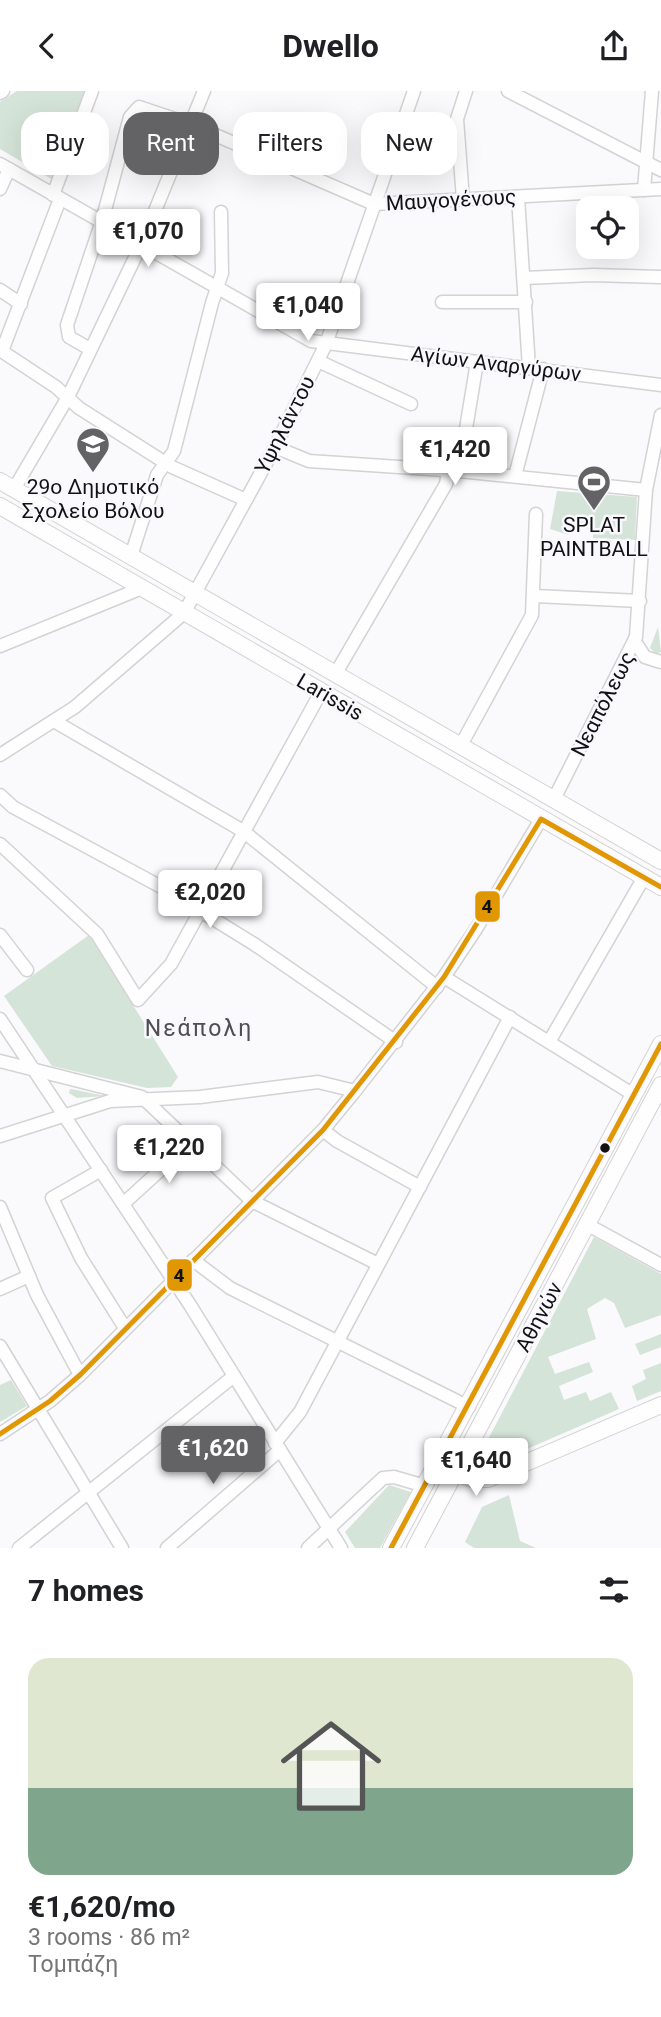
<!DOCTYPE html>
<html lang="en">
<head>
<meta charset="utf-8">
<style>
	:root { --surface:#fff; --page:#f2f2f2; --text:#202124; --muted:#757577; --line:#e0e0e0; --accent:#636365 }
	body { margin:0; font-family:Roboto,sans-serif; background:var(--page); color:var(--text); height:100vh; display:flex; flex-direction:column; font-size:26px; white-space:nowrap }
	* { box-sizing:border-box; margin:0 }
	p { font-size:23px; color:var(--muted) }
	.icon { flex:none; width:38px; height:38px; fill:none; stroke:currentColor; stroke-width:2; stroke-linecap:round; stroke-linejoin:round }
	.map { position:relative; height:1457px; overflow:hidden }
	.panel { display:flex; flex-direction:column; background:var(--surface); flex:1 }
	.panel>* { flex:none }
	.hud { position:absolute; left:21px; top:21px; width:620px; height:63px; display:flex; gap:14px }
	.buttons { position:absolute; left:576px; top:105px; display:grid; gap:14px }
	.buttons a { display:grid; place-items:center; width:63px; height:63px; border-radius:14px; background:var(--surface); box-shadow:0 7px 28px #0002; font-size:35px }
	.price { position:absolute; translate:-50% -60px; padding:0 16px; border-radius:7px; background:#fff; color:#222; font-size:23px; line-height:46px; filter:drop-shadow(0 2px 4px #0008) }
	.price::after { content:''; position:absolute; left:50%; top:42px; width:21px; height:16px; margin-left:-10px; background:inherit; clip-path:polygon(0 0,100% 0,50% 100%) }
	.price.selected { background:var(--accent); color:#fff }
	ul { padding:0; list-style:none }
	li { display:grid; align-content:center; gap:14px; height:371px; padding:0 28px }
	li+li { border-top:2px solid var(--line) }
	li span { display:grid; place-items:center; height:217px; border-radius:21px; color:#555 }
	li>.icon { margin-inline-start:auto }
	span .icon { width:126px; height:126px; fill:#fffc; stroke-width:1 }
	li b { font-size:30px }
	h2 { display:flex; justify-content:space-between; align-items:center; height:84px; padding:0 28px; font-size:30px }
	.tag { padding:0 24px; border-radius:21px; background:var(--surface); box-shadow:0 7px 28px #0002; font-size:24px; line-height:63px }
	.tag.selected { background:var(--accent); color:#fff }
	header { display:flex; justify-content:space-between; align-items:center; height:91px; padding:0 28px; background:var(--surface); font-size:32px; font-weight:700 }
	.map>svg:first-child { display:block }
</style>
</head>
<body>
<header><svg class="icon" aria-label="back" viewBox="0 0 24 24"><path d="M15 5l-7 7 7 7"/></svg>Dwello<svg class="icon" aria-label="share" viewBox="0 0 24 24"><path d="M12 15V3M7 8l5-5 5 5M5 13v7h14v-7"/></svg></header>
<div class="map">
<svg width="661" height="1457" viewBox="0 0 661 1457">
	<rect width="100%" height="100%" fill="#faf9fc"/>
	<!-- green -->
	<g fill="#d5e4d9">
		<path d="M 17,0 L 86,0 L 53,89 L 0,58 L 0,11 Z"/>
		<path d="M 557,400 L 637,406 L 635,449 L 593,447 L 593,438 L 572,436 L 569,444 L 550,438 Z"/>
		<path d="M 658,536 L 661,561 L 656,563 L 650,557 Z"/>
		<path d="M 89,844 L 178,986 L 171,996 L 147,997 L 52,975 L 4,905 Z"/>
		<path d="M 76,999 L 105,1005 L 77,1007 L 69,1002 L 70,998 Z"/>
		<path d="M 594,1146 L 661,1183 L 661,1224 L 625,1237 L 614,1212 L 605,1207 L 587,1218 L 596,1248 L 548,1266 L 555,1283 L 589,1271 L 593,1281 L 559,1295 L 564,1309 L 586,1301 L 590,1310 L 611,1301 L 619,1318 L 506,1367 L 489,1369 L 482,1360 Z"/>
		<path d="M 661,1243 L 661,1256 L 640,1264 L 635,1253 Z"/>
		<path d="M 661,1272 L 661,1300 L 637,1310 L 632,1295 L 646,1288 L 643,1279 Z"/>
		<path d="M 11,1289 L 27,1315 L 0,1331 L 0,1294 Z"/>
		<path d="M 389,1394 L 411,1401 L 380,1457 L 355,1457 L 345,1441 Z"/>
		<path d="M 509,1404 L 520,1450 L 536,1457 L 474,1457 L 465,1451 L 482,1416 Z"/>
	</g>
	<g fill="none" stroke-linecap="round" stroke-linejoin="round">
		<!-- minor casing -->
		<g stroke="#d3d2d4" stroke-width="15">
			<g id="minor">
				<path d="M 508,0 L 661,79"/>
				<path d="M 0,2 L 3,0"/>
				<path d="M 0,73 L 311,250 L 661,294"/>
				<path d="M 0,98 L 9,78"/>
				<path d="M 644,99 L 652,0"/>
				<path d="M 53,104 L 92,0"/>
				<path d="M 518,106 L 529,277"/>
				<path d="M 463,109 L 457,28 L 466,0"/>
				<path d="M 524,187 L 593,184 L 661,186"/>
				<path d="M 0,199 L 21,213"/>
				<path d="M 442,211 L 526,211"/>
				<path d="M 90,258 L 69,246 L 67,234 L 102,130 L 130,26 L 139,16 L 190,33 L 374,113 L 661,98"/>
				<path d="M 0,259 L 56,296 L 79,317 L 172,376 L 246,409"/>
				<path d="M 2,260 L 60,108"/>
				<path d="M 318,270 L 411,313"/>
				<path d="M 275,356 L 309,370 L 459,380 L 646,399"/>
				<path d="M 459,380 L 477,271"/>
				<path d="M 515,385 L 543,278"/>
				<path d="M 14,398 L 68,306 L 141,154 L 204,0"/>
				<path d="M 131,465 L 157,384 L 174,360 L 212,212 L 222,182 L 221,121"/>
				<path d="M 535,505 L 640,510"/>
				<path d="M 635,551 L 645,566 L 661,571"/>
				<path d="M 0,555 L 142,497"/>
				<path d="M 336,582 L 446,393 L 448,379"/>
				<path d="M 54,630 L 243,740 L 437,896"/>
				<path d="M 461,654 L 532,524 L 536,423"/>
				<path d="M 0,664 L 75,616 L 184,522 L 275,356 L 326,253 L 414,0"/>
				<path d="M 0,704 L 13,716 L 165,798 L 254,853 L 396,951"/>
				<path d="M 554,708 L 636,546 L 646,399 L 661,324"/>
				<path d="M 0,753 L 97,843 L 138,909 L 171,873 L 321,601"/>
				<path d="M 0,844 L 27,879"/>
				<path d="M 444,886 L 634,1004"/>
				<path d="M 0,928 L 190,1214 L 341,1457"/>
				<path d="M 549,951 L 643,788"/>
				<path d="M 0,970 L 142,1006 L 252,1110 L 378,1173"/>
				<path d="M 323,1039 L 337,1050 L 420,1096"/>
				<path d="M 0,1045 L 110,1010 L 200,1006 L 318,991 L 355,1000"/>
				<path d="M 101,1079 L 52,1107 L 81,1167 L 125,1237"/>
				<path d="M 123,1113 L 191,1051"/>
				<path d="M 0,1116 L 37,1204 L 80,1284"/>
				<path d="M 588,1134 L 661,1174"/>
				<path d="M 193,1169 L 230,1197 L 469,1316"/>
				<path d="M 0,1198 L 29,1185"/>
				<path d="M 0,1255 L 122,1457"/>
				<path d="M 0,1343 L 50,1310 L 80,1284 L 323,1039 L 355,1000 L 444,886 L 476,838 L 541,728"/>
				<path d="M 275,1352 L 300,1321 L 510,926"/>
				<path d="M 19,1457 L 234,1285"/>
				<path d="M 167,1457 L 280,1359"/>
				<path d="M 308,1457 L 383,1387 L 394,1386 L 425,1395"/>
			</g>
		</g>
		<!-- major casing -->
		<g stroke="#d3d2d4" stroke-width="18">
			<g id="major">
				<path d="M 0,390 L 661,770"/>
				<path d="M 0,415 L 661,796"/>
				<path d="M 446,1378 L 473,1388 L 488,1388 L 661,1314"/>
				<path d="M 391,1457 L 661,953"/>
				<path d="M 415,1457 L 661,994"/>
			</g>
		</g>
		<!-- minor -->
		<use href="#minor" stroke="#fefeff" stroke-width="12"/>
		<!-- major -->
		<use href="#major" stroke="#fefeff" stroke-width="16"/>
		<!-- bus-1 casing -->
		<g stroke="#f9f8fd" stroke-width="10">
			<g id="bus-1">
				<path d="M 0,1343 L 50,1310 L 80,1284 L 323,1039 L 444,886 L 541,728 L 661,796"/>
				<path d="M 391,1457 L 661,953"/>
			</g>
		</g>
		<!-- bus-1 -->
		<use href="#bus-1" stroke="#e09702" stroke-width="5"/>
	</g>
	<!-- icons -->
	<defs>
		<g id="school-pin" transform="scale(1.75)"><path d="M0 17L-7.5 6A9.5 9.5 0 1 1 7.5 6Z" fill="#636365" stroke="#f9f8fd"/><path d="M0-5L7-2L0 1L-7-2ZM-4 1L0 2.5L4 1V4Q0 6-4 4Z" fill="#fff"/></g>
		<g id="stadium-pin" transform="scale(1.75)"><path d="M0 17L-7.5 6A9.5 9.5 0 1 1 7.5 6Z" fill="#636365" stroke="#f9f8fd"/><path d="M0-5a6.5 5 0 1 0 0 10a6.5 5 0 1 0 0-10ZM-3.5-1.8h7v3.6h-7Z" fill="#fff"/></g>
	</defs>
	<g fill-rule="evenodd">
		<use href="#school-pin" x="93" y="353"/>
		<use href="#stadium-pin" x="594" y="391"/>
	</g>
	<!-- markers -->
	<circle fill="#121213" stroke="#f9f8fd" stroke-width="2.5" cx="605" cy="1057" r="6"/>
	<g text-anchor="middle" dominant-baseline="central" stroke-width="5" stroke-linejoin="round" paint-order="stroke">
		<!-- street labels -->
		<g font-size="21" fill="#121213" stroke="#f9f8fd">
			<text transform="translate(451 109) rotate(-3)">Μαυγογένους</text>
			<text transform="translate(496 273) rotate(7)">Αγίων Αναργύρων</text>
			<text transform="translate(285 334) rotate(-63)">Υψηλάντου</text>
			<text transform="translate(330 606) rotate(30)">Larissis</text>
			<text transform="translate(603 613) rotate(-63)">Νεαπόλεως</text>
			<text transform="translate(539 1226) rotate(-62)">Αθηνών</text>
		</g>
		<!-- poi labels -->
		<g font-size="21" fill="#121213" stroke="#f9f8fd">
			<text x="93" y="396">29ο Δημοτικό<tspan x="93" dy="24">Σχολείο Βόλου</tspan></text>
			<text x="594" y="434">SPLAT<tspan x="594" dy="24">PAINTBALL</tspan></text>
		</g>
		<!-- neighbourhood labels -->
		<g font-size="23" letter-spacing="2" fill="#4f4e52" stroke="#f9f8fd">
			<text x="199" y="937">Νεάπολη</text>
		</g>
	</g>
	<g stroke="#f9f8fd" stroke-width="2.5">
		<rect x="474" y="799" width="27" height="33" rx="7" fill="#e09702"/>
		<rect x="166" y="1167" width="27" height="34" rx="7" fill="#e09702"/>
	</g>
	<g font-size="19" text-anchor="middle" font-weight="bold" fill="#111">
		<text x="487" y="822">4</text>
		<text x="179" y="1191">4</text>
	</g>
</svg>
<div class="buttons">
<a><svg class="icon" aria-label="locate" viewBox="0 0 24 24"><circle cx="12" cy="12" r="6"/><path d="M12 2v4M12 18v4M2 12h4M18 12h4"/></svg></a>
</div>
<b class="price" style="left:148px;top:178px">€1,070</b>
<b class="price" style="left:308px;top:252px">€1,040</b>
<b class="price" style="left:455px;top:396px">€1,420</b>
<b class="price" style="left:210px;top:839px">€2,020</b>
<b class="price" style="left:169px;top:1094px">€1,220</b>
<b class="price selected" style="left:213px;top:1395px">€1,620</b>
<b class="price" style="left:476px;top:1407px">€1,640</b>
<div class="hud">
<a class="tag">Buy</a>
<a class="tag selected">Rent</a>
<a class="tag">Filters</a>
<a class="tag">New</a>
</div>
</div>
<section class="panel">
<h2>7 homes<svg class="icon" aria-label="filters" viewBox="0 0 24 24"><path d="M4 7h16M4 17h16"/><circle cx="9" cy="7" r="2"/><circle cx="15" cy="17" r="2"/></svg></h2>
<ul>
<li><span style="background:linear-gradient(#dfe7d0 60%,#7fa58c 0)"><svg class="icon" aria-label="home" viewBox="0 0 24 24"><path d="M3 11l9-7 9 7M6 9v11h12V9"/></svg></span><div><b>€1,620/mo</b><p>3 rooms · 86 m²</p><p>Τομπάζη</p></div></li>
</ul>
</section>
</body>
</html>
